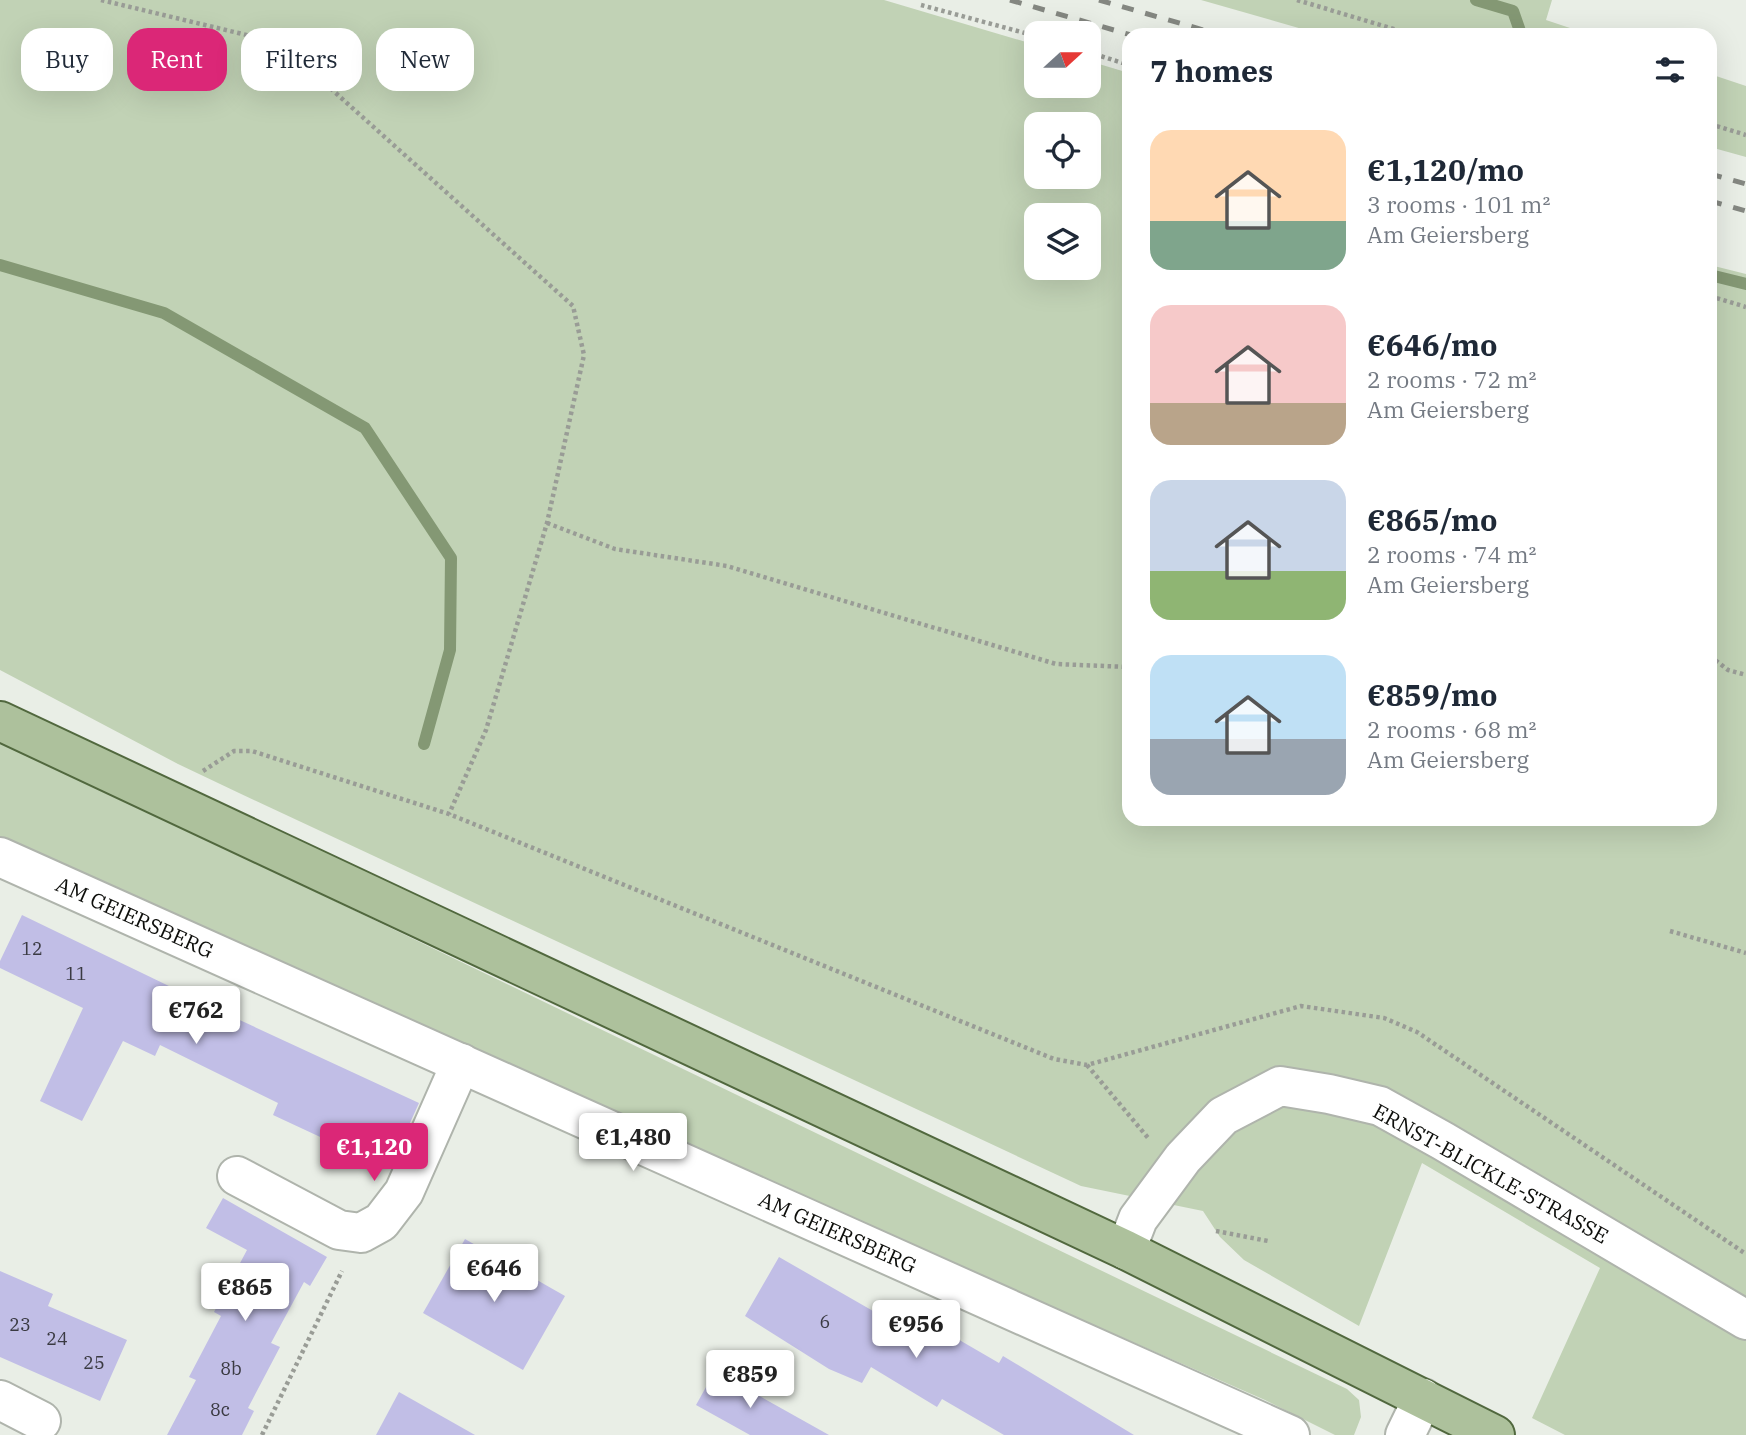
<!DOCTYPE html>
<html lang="en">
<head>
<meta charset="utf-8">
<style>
	:root { --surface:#fff; --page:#f2f2f3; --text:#1f2937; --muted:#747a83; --accent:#db2777 }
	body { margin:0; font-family:"IBM Plex Serif",serif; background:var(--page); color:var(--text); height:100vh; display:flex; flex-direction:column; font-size:26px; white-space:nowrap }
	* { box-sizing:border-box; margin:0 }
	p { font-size:23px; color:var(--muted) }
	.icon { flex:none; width:38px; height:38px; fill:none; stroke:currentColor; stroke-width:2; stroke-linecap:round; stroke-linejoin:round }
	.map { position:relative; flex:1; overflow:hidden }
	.details { position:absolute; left:1122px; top:28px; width:595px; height:798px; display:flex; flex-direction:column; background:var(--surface); border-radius:21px; box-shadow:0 7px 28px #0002 }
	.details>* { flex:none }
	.guide { position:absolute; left:21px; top:28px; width:665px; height:63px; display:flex; gap:14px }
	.needle { width:46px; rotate:69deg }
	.buttons { position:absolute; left:1024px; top:21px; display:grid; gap:14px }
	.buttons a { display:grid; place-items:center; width:77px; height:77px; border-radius:14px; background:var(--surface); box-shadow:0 7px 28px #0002; font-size:35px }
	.price { position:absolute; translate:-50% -60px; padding:0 16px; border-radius:7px; background:#fff; color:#222; font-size:23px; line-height:46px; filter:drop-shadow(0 2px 4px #0008) }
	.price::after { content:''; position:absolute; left:50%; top:42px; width:21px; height:16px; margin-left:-10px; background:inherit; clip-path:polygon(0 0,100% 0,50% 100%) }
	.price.current { background:var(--accent); color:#fff }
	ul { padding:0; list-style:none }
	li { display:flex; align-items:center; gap:21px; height:175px; padding:0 28px }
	li span { display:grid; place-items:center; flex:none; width:196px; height:140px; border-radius:21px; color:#555 }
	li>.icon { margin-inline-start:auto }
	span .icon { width:84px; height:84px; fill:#fffc; stroke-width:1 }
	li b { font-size:30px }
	h2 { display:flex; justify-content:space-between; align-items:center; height:84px; padding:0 28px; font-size:30px }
	.pill { padding:0 24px; border-radius:21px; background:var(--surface); box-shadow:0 7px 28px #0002; font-size:24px; line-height:63px }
	.pill.current { background:var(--accent); color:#fff }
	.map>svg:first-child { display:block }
</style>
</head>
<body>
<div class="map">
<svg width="1746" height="1435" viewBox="0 0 1746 1435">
	<rect width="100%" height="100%" fill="#e9eee6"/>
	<!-- green -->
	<g fill="#c1d2b5" fill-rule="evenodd">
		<path d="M 0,0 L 884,0 L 1036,45 L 1036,86 L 1088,86 L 1089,61 L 1129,73 L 1129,819 L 1710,819 L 1710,265 L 1746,274 L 1746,1435 L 1565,1435 L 1532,1418 L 1600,1268 L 1422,1163 L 1359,1326 L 1244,1260 L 1220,1237 L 1203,1211 L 1081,1186 L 239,793 L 178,764 L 0,670 ZM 1036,124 L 1088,124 L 1088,177 L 1036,177 ZM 1036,215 L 1088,215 L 1088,268 L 1036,268 Z"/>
		<path d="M 1201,0 L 1552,0 L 1546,20 L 1591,35 L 1323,35 Z"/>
		<path d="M 1710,74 L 1746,86 L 1746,157 L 1710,147 Z"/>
		<path d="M 0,735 L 175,824 L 1347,1389 L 1359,1400 L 1361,1417 L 1354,1435 L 1335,1435 L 1265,1400 L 0,846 Z"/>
	</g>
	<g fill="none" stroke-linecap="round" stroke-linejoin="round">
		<!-- stream -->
		<g stroke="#849874" stroke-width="12">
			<path d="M 1476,0 L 1513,11 L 1520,31"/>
			<path d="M 0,265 L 164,313 L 365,428 L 451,558 L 450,650 L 424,744"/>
			<path d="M 1710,275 L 1746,284"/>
		</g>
	</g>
	<!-- building -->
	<g fill="#c1bee6">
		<path d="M 22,915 L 231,1016 L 419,1103 L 389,1169 L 273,1115 L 278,1103 L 160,1045 L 155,1056 L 123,1041 L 82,1121 L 40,1101 L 83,1008 L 0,968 L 0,961 Z"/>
		<path d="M 223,1198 L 327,1257 L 310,1286 L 304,1282 L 271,1343 L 280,1347 L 248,1408 L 254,1411 L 242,1435 L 167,1435 L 196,1380 L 189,1377 L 221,1316 L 214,1312 L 247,1250 L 206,1228 Z"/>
		<path d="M 465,1239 L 565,1296 L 523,1370 L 423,1313 Z"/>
		<path d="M 779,1257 L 934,1346 L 940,1337 L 945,1340 L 949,1334 L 999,1363 L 1003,1356 L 1134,1435 L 1004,1435 L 942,1399 L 937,1407 L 871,1367 L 862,1383 L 829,1369 L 745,1316 Z"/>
		<path d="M 0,1271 L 53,1294 L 48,1306 L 127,1340 L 100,1401 L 0,1357 Z"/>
		<path d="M 715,1371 L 829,1435 L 750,1435 L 696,1405 Z"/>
		<path d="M 399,1392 L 475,1435 L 376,1435 Z"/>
	</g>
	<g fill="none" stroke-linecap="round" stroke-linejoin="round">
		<!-- minor casing -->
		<g stroke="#afb4ac" stroke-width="42">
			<g id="minor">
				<path d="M 0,857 L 1290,1435"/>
				<path d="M 237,1176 L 339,1230 L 361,1233 L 381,1222 L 404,1192 L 461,1063"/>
				<path d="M 1126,1250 L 1138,1219 L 1183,1158 L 1223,1116 L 1280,1086 L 1329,1094 L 1380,1106 L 1443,1141 L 1746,1320"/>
				<path d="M 0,1400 L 41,1421"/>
				<path d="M 1405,1435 L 1423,1398"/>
			</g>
		</g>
		<!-- major casing -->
		<g stroke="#51683e" stroke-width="42">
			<path id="major" d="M 0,721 L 1126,1250 L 1495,1435"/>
		</g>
		<!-- path -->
		<g stroke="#999c96" stroke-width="4.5" stroke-dasharray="3.5 3.5" stroke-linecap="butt">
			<path d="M 101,0 L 280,43 L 573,306 L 584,355 L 547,523 L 486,730 L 449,814"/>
			<path d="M 1297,0 L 1414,35"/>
			<path d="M 921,5 L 1036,36"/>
			<path d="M 1088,52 L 1129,65"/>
			<path d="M 1710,124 L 1746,135"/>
			<path d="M 1710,296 L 1746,307"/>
			<path d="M 547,523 L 615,549 L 727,566 L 1056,664 L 1128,667"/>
			<path d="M 1710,656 L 1728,670 L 1746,675"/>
			<path d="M 203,771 L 234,751 L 252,751 L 449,814 L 1054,1059 L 1087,1065 L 1301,1006 L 1384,1018 L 1417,1032 L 1746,1254"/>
			<path d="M 1670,931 L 1746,953"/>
			<path d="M 1087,1065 L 1149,1139"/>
			<path d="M 1216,1231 L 1268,1241"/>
			<path d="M 262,1435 L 342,1271"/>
		</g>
		<!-- minor -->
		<use href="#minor" stroke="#fff" stroke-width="38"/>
		<!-- major -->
		<use href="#major" stroke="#adc19c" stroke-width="38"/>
		<!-- rail -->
		<g stroke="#848781" stroke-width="5" stroke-dasharray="12 12" stroke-linecap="butt">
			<path d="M 1010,0 L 1131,35"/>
			<path d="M 1099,0 L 1221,35"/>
			<path d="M 1710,174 L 1746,184"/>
			<path d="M 1710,201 L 1746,211"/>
		</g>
	</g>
	<g text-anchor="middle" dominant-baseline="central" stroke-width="5" stroke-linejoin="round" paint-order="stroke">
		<!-- number labels -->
		<g font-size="18" fill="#3a3a42">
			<text x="32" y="948">12</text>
			<text x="76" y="973">11</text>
			<text x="825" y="1321">6</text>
			<text x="20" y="1324">23</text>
			<text x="57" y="1338">24</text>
			<text x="94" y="1362">25</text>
			<text x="231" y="1368">8b</text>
			<text x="220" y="1409">8c</text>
		</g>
		<!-- street labels -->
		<g font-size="21" fill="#0d0e0b" stroke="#fff">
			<text transform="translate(135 917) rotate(24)">AM GEIERSBERG</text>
			<text transform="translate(1491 1173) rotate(29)">ERNST-BLICKLE-STRASSE</text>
			<text transform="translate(838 1232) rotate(24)">AM GEIERSBERG</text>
		</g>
	</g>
</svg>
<div class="buttons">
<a><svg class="needle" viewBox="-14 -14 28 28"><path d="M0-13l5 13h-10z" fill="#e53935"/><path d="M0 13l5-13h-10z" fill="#747a83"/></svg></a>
<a><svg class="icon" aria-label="locate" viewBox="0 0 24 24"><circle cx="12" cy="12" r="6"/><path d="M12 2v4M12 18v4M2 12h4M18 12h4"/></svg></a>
<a><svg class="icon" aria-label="layers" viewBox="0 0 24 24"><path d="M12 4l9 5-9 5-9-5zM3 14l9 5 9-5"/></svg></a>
</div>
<b class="price" style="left:196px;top:1046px">€762</b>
<b class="price" style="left:633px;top:1173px">€1,480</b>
<b class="price current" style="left:374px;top:1183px">€1,120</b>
<b class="price" style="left:494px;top:1304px">€646</b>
<b class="price" style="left:245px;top:1323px">€865</b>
<b class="price" style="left:916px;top:1360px">€956</b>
<b class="price" style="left:750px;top:1410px">€859</b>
<div class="guide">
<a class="pill">Buy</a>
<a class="pill current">Rent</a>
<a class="pill">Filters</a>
<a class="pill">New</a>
</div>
<section class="details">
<h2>7 homes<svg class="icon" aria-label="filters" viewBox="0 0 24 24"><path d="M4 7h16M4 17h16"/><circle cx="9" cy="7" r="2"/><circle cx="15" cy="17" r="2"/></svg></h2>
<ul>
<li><span style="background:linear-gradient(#ffd9b3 65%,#7fa58c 0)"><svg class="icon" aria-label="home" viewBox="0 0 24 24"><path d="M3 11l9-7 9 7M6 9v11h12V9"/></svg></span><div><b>€1,120/mo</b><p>3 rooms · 101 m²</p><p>Am Geiersberg</p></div></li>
<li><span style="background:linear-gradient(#f6c9c9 70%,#b9a48a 0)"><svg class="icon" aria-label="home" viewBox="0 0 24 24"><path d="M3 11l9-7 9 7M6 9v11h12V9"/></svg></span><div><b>€646/mo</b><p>2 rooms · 72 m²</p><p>Am Geiersberg</p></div></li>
<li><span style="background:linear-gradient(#c9d6e8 65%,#8fb573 0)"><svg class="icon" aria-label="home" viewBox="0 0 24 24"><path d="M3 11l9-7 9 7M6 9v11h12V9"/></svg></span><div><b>€865/mo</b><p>2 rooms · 74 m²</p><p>Am Geiersberg</p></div></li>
<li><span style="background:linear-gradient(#bfe0f5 60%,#9aa5b1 0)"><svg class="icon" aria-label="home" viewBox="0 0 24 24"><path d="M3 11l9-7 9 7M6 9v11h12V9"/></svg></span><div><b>€859/mo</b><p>2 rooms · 68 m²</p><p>Am Geiersberg</p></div></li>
</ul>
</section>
</div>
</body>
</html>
